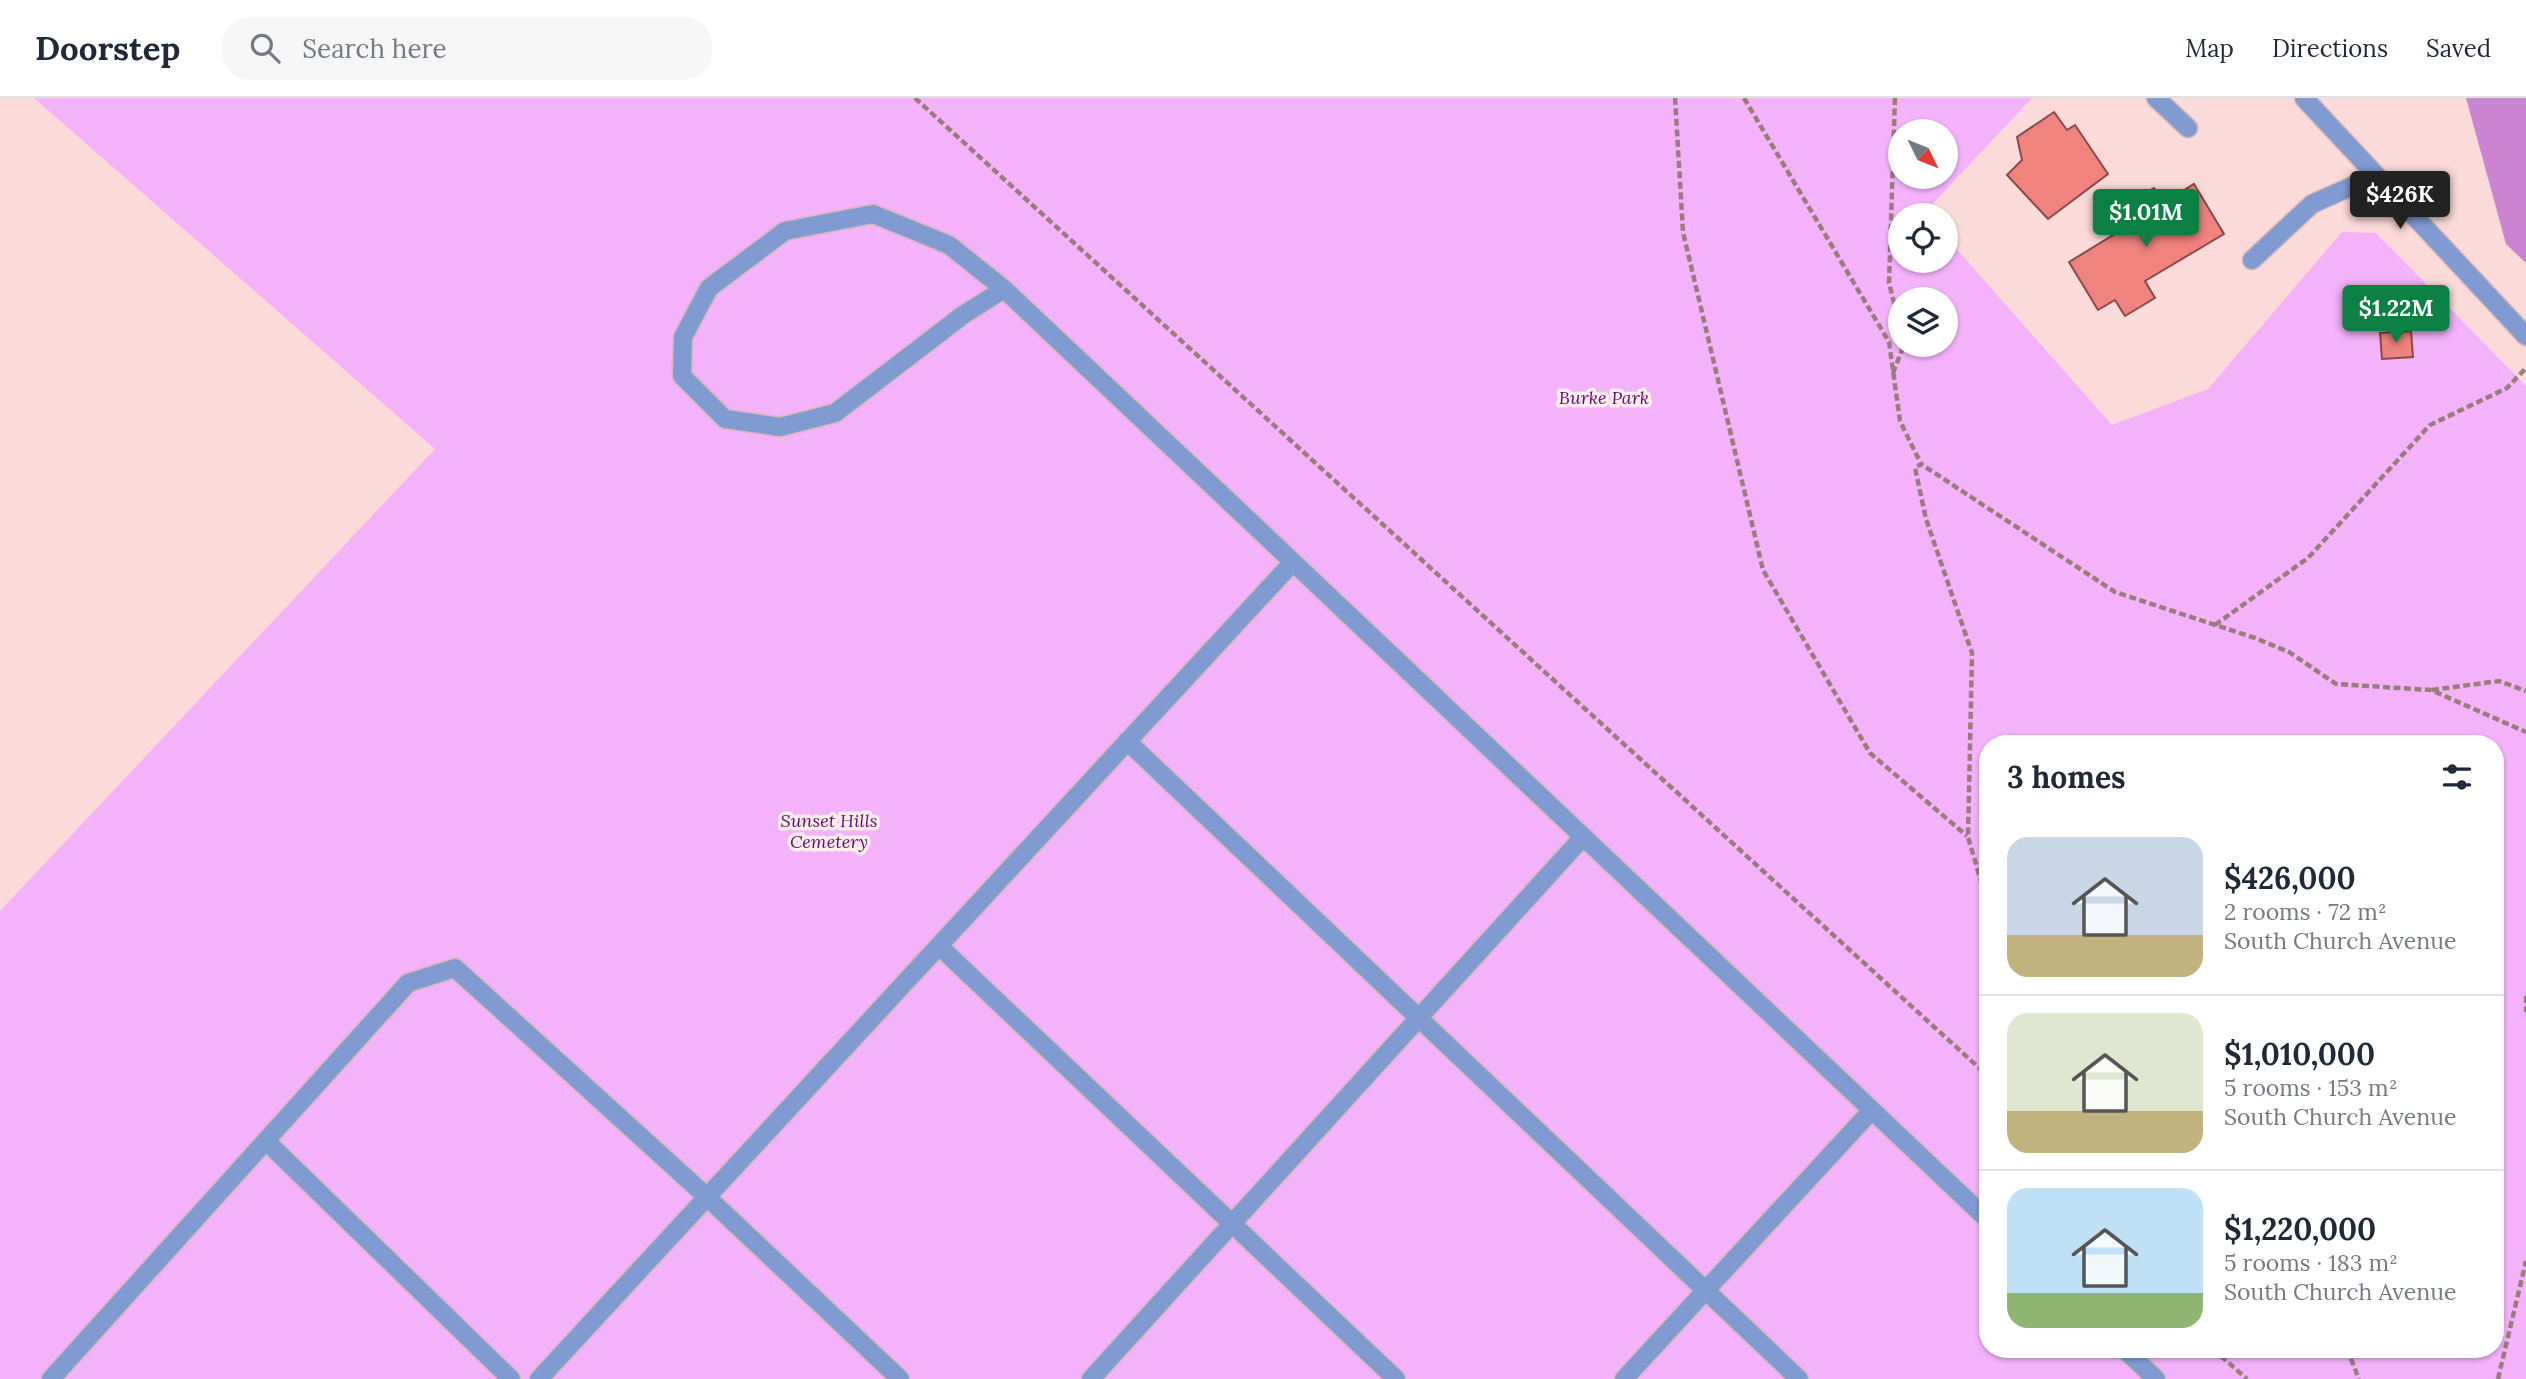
<!DOCTYPE html>
<html lang="en">
<head>
<meta charset="utf-8">
<style>
	:root { --surface:#fff; --page:#f6f6f7; --text:#1f2937; --muted:#747a83; --line:#e0e1e3; --accent:#0b8043 }
	body { margin:0; font-family:Lora,serif; background:var(--page); color:var(--text); height:100vh; display:flex; flex-direction:column; font-size:26px; white-space:nowrap }
	* { box-sizing:border-box; margin:0 }
	p { font-size:23px; color:var(--muted) }
	.icon { flex:none; width:38px; height:38px; fill:none; stroke:currentColor; stroke-width:2; stroke-linecap:round; stroke-linejoin:round }
	.map { position:relative; flex:1; overflow:hidden }
	.panel { position:absolute; left:1979px; top:637px; width:525px; height:623px; display:flex; flex-direction:column; background:var(--surface); border-radius:28px; box-shadow:0 2px 5px #0004 }
	.panel>* { flex:none }
	.needle { width:46px; rotate:133deg }
	.controls { position:absolute; left:1888px; top:21px; display:grid; gap:14px }
	.controls a { display:grid; place-items:center; width:70px; height:70px; border-radius:50%; background:var(--surface); box-shadow:0 2px 5px #0004; font-size:35px }
	.price { position:absolute; translate:-50% -60px; padding:0 16px; border-radius:7px; background:var(--accent); color:#fff; font-size:23px; line-height:46px; filter:drop-shadow(0 2px 4px #0008) }
	.price::after { content:''; position:absolute; left:50%; top:42px; width:21px; height:16px; margin-left:-10px; background:inherit; clip-path:polygon(0 0,100% 0,50% 100%) }
	.price.selected { background:#222; color:#fff }
	ul { padding:0; list-style:none }
	li { display:flex; align-items:center; gap:21px; height:175px; padding:0 28px }
	li+li { border-top:2px solid var(--line) }
	li span { display:grid; place-items:center; flex:none; width:196px; height:140px; border-radius:21px; color:#555 }
	li>.icon { margin-inline-start:auto }
	span .icon { width:84px; height:84px; fill:#fffc; stroke-width:1 }
	li b { font-size:30px }
	h2 { display:flex; justify-content:space-between; align-items:center; height:84px; padding:0 28px; font-size:30px }
	header { display:flex; align-items:center; gap:42px; box-sizing:border-box; height:98px; padding:0 35px; background:var(--surface); border-bottom:2px solid var(--line) }
	header strong { font-size:33px }
	nav { display:flex; gap:38px; margin-inline-start:auto; font-size:24px }
	.search { width:490px; height:63px; background:var(--page); display:flex; align-items:center; gap:18px; box-sizing:border-box; padding:0 24px; border-radius:28px; color:var(--muted); font-size:26px }
	.map>svg:first-child { display:block }
</style>
</head>
<body>
<header>
<strong>Doorstep</strong>
<div class="search"><svg class="icon" aria-label="search" viewBox="0 0 24 24"><circle cx="10" cy="10" r="6"/><path d="M15 15l6 6"/></svg>Search here</div>
<nav><a>Map</a><a>Directions</a><a>Saved</a></nav>
</header>
<div class="map">
<svg width="2526" height="1281" viewBox="0 0 2526 1281">
	<rect width="100%" height="100%" fill="#fadbd9"/>
	<!-- green -->
	<path fill="#f3b2fa" fill-rule="evenodd" d="M 34,0 L 2032,0 L 1925,114 L 1927,117 L 1900,117 L 1900,163 L 1946,163 L 1946,139 L 2112,327 L 2208,291 L 2342,134 L 2376,135 L 2526,288 L 2526,1281 L 0,1281 L 0,813 L 435,351 ZM 1900,33 L 1946,33 L 1946,79 L 1900,79 ZM 1900,201 L 1946,201 L 1946,247 L 1900,247 ZM 1988,646 L 2496,646 L 2496,1251 L 1988,1251 Z"/>
	<!-- forest -->
	<path fill="#ca84d2" d="M 2466,0 L 2526,0 L 2526,165 L 2506,146 Z"/>
	<!-- building -->
	<g fill="#f0837e" stroke="#894947" stroke-width="2">
		<path d="M 2054,14 L 2067,32 L 2075,27 L 2108,76 L 2048,121 L 2007,77 L 2022,62 L 2017,39 Z"/>
		<path d="M 2194,86 L 2224,136 L 2145,183 L 2155,200 L 2125,218 L 2115,202 L 2098,212 L 2069,164 L 2146,117 L 2136,100 L 2154,90 L 2163,105 Z"/>
		<path d="M 2411,233 L 2413,259 L 2382,261 L 2380,235 Z"/>
	</g>
	<g fill="none" stroke-linecap="round" stroke-linejoin="round">
		<!-- minor casing -->
		<g stroke="#d6b8b6" stroke-width="21">
			<g id="minor">
				<path d="M 2156,0 L 2188,30"/>
				<path d="M 2304,0 L 2526,238"/>
				<path d="M 2252,162 L 2312,106 L 2375,78"/>
				<path d="M 1004,191 L 963,217 L 835,315 L 780,329 L 725,321 L 682,278 L 683,239 L 709,190 L 785,133 L 873,116 L 949,147 L 1004,191 L 1293,464"/>
				<path d="M 1127,643 L 1799,1281"/>
				<path d="M 939,848 L 1396,1281"/>
				<path d="M 266,1043 L 511,1281"/>
				<path d="M 2124,1251 L 2156,1281"/>
				<path d="M 51,1281 L 408,885 L 455,870 L 707,1099 L 900,1281"/>
				<path d="M 539,1281 L 1293,464 L 1988,1122"/>
				<path d="M 1091,1281 L 1583,739"/>
				<path d="M 1624,1281 L 1872,1012"/>
			</g>
		</g>
		<!-- path -->
		<g stroke="#9a7c7b" stroke-width="4.5" stroke-dasharray="7 3.5" stroke-linecap="butt">
			<path d="M 915,0 L 1988,978"/>
			<path d="M 1675,0 L 1683,134 L 1763,472 L 1870,655 L 1967,738"/>
			<path d="M 1744,0 L 1889,244 L 1900,323 L 1921,366"/>
			<path d="M 1895,0 L 1889,185 L 1900,228"/>
			<path d="M 1893,275 L 1904,247"/>
			<path d="M 2215,527 L 2308,460 L 2430,327 L 2507,290 L 2526,270"/>
			<path d="M 2432,592 L 2499,583 L 2526,593"/>
			<path d="M 1988,807 L 1968,739 L 1972,555 L 1926,421 L 1915,370 L 1921,366 L 2115,494 L 2255,540 L 2289,554 L 2336,586 L 2431,592 L 2526,634"/>
			<path d="M 2526,898 L 2526,914"/>
			<path d="M 2213,1251 L 2247,1281"/>
			<path d="M 2347,1251 L 2359,1281"/>
			<path d="M 2498,1281 L 2526,1163"/>
		</g>
		<!-- minor -->
		<use href="#minor" stroke="#7f9bd2" stroke-width="18"/>
	</g>
	<g text-anchor="middle" dominant-baseline="central" stroke-width="7" stroke-linejoin="round" paint-order="stroke">
		<!-- park labels -->
		<g font-size="18" font-style="italic" fill="#660b70" stroke="#fdedeb">
			<text x="1604" y="299">Burke Park</text>
			<text x="829" y="722">Sunset Hills<tspan x="829" dy="21">Cemetery</tspan></text>
		</g>
	</g>
</svg>
<div class="controls">
<a><svg class="needle" viewBox="-14 -14 28 28"><path d="M0-13l5 13h-10z" fill="#e53935"/><path d="M0 13l5-13h-10z" fill="#747a83"/></svg></a>
<a><svg class="icon" aria-label="locate" viewBox="0 0 24 24"><circle cx="12" cy="12" r="6"/><path d="M12 2v4M12 18v4M2 12h4M18 12h4"/></svg></a>
<a><svg class="icon" aria-label="layers" viewBox="0 0 24 24"><path d="M12 4l9 5-9 5-9-5zM3 14l9 5 9-5"/></svg></a>
</div>
<b class="price selected" style="left:2400px;top:133px">$426K</b>
<b class="price" style="left:2146px;top:151px">$1.01M</b>
<b class="price" style="left:2396px;top:247px">$1.22M</b>
<section class="panel">
<h2>3 homes<svg class="icon" aria-label="filters" viewBox="0 0 24 24"><path d="M4 7h16M4 17h16"/><circle cx="9" cy="7" r="2"/><circle cx="15" cy="17" r="2"/></svg></h2>
<ul>
<li><span style="background:linear-gradient(#c9d6e8 70%,#c2b280 0)"><svg class="icon" aria-label="home" viewBox="0 0 24 24"><path d="M3 11l9-7 9 7M6 9v11h12V9"/></svg></span><div><b>$426,000</b><p>2 rooms · 72 m²</p><p>South Church Avenue</p></div></li>
<li><span style="background:linear-gradient(#dfe7d0 70%,#c2b280 0)"><svg class="icon" aria-label="home" viewBox="0 0 24 24"><path d="M3 11l9-7 9 7M6 9v11h12V9"/></svg></span><div><b>$1,010,000</b><p>5 rooms · 153 m²</p><p>South Church Avenue</p></div></li>
<li><span style="background:linear-gradient(#bfe0f5 75%,#8fb573 0)"><svg class="icon" aria-label="home" viewBox="0 0 24 24"><path d="M3 11l9-7 9 7M6 9v11h12V9"/></svg></span><div><b>$1,220,000</b><p>5 rooms · 183 m²</p><p>South Church Avenue</p></div></li>
</ul>
</section>
</div>
</body>
</html>
